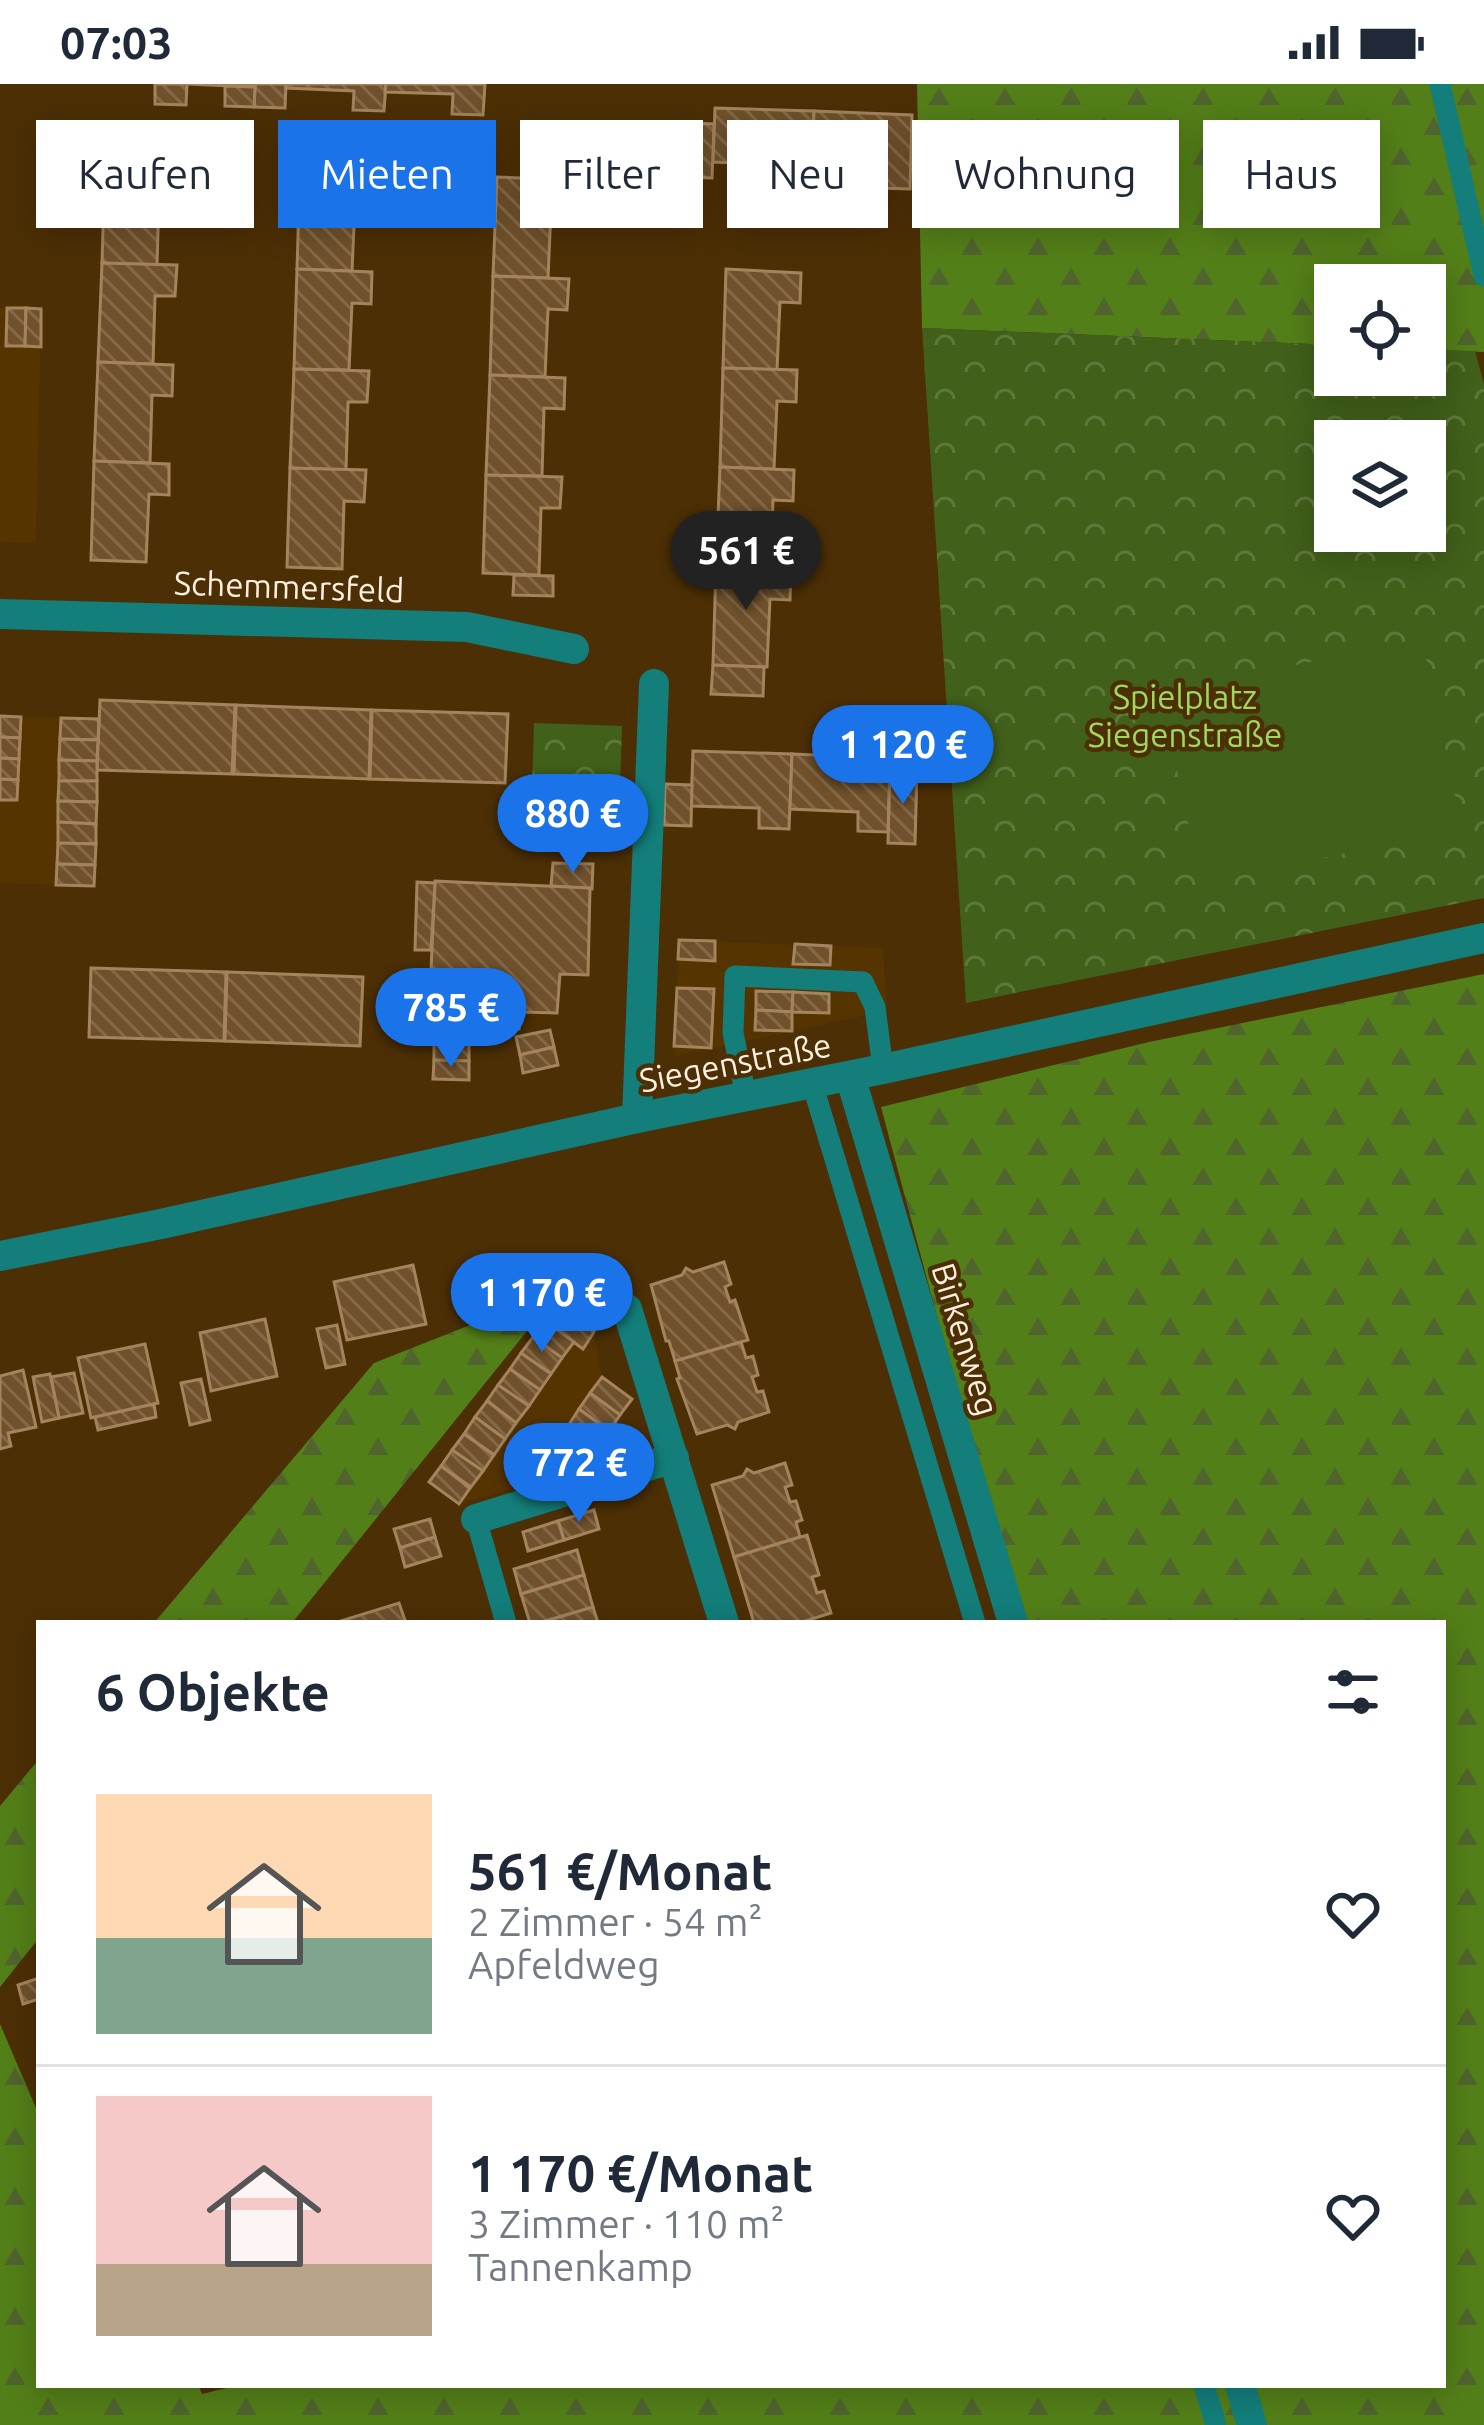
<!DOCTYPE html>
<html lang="de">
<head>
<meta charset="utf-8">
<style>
	:root { --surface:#fff; --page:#f6f6f7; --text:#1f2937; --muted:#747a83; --line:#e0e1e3; --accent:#1a73e8 }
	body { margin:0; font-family:Ubuntu,sans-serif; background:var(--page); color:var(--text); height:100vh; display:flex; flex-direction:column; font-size:45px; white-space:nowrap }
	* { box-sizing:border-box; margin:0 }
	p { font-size:39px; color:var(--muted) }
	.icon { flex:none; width:66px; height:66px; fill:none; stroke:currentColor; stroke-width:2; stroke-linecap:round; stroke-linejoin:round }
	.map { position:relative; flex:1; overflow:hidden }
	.drawer { position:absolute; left:36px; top:1536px; width:1410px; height:768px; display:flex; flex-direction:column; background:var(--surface); border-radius:0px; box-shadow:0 6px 30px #0003 }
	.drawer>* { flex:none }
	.hud { position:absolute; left:36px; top:36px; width:1413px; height:108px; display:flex; gap:24px }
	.controls { position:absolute; left:1314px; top:180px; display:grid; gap:24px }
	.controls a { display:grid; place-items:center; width:132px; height:132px; border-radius:0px; background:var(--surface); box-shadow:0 6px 30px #0003; font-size:60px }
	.price { position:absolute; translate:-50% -102px; padding:0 27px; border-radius:42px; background:var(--accent); color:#fff; font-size:39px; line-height:78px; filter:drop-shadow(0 3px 6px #0008) }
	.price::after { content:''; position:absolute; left:50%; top:72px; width:36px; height:27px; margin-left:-18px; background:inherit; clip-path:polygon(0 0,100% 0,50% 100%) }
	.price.on { background:#222; color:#fff }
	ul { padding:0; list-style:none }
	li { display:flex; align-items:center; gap:36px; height:300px; padding:0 60px }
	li+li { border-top:3px solid var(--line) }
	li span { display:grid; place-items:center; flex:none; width:336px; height:240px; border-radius:0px; color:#555 }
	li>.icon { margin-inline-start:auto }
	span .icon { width:144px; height:144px; fill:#fffc; stroke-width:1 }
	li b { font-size:51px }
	h2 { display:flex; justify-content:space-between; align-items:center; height:144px; padding:0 60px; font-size:51px }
	.chip { padding:0 42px; border-radius:0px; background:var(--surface); box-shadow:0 6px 30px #0003; font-size:42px; line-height:108px }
	.chip.on { background:var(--accent); color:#fff }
	.status { display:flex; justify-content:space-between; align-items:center; height:84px; padding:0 60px; background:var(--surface); direction:ltr }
	.status svg { height:33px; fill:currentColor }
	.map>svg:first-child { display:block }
</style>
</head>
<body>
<div class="status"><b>07:03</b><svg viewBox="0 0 49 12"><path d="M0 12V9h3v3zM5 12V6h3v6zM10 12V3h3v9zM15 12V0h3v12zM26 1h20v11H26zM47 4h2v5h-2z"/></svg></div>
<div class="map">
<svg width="1484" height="2341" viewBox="0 0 1484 2341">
	<defs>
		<pattern id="forest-firs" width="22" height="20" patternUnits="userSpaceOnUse" patternTransform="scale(3)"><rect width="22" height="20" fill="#537f18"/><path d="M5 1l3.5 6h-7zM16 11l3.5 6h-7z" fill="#50642e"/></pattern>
		<pattern id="park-crowns" width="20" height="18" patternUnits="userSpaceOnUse" patternTransform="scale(3)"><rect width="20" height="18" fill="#41601a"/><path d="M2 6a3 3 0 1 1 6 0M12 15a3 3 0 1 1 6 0" fill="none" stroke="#5e773b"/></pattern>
		<pattern id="building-back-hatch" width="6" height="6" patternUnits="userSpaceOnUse" patternTransform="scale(3)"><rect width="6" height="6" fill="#70512b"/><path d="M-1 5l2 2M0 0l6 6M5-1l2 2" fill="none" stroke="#856a49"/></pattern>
	</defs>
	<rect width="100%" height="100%" fill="#4c2f05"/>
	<!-- built -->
	<g fill="#563400">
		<path d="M 0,224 L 41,225 L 36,459 L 0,458 Z"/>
		<path d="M 0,632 L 99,635 L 94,802 L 0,799 Z"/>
		<path d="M 679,856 L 883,864 L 887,927 L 674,972 Z"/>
		<path d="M 565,1227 L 594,1248 L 602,1293 L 632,1315 L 586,1379 L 569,1367 L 551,1394 L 459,1420 L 429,1398 L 544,1236 L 554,1243 Z"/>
	</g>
	<!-- forest -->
	<g fill="url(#forest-firs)">
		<path d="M 917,0 L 1484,0 L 1484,268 L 1425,265 L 1425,201 L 1335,201 L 1335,261 L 922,244 Z"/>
		<path d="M 1484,890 L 1484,2341 L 0,2341 L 0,1940 L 39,2031 L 39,2301 L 198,2301 L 202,2310 L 239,2301 L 1443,2301 L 1443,1539 L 1019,1539 L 881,1023 L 1149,958 Z"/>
		<path d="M 561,1205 L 292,1539 L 154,1539 L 374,1279 Z"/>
		<path d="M 39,1675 L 39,1854 L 0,1903 L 0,1722 Z"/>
	</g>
	<!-- park -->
	<g fill="url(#park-crowns)" fill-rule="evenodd">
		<path d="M 922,244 L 1335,261 L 1335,291 L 1425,291 L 1425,265 L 1475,267 L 1484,300 L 1484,814 L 966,919 ZM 1335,357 L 1425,357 L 1425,447 L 1335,447 Z"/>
		<path d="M 534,639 L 622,642 L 619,734 L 587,733 L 587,706 L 532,705 Z"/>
	</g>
	<!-- pitch -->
	<path fill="#41601a" d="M 1422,554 L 1462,744 L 1201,800 L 1161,610 Z"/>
	<!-- building -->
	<g fill="url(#building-back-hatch)" stroke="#a5845d" stroke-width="3">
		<path d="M 155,0 L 187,0 L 186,21 L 155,20 Z"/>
		<path d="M 187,0 L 286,0 L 285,24 L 254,23 L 255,3 Z"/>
		<path d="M 286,0 L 386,0 L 384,27 L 353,26 L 354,7 L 286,4 Z"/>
		<path d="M 386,0 L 485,0 L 483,31 L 452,30 L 453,10 L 385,8 Z"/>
		<path d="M 225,2 L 255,3 L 254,23 L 225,22 Z"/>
		<path d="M 715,24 L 814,27 L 811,102 L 781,100 L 781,81 L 713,78 Z"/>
		<path d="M 814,27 L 912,31 L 910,105 L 879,104 L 879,85 L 812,82 Z"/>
		<path d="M 688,39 L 714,40 L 712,94 L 686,93 Z"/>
		<path d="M 105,80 L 180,82 L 179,114 L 159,113 L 157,181 L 102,179 Z"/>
		<path d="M 300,86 L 376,89 L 375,120 L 355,119 L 352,187 L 297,185 Z"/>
		<path d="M 497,93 L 572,96 L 571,127 L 551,126 L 548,194 L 493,192 Z"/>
		<path d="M 102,179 L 177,181 L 175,212 L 155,212 L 153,280 L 98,278 Z"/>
		<path d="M 297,185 L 372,188 L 371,220 L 352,219 L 349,286 L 294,285 Z"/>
		<path d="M 726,185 L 801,189 L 800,219 L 780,218 L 777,286 L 723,284 Z"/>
		<path d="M 493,192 L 569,195 L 567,226 L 548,225 L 545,293 L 490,291 Z"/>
		<path d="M 7,224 L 26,224 L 25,262 L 6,262 Z"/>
		<path d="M 26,224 L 41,225 L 41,263 L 25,262 Z"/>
		<path d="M 98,278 L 173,281 L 172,312 L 152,311 L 150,379 L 94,377 Z"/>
		<path d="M 723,284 L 797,286 L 796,318 L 777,317 L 774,385 L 720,383 Z"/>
		<path d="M 294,285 L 369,287 L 367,318 L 348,318 L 346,386 L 290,384 Z"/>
		<path d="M 490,291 L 565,294 L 564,325 L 544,324 L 542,392 L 486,391 Z"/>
		<path d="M 94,377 L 169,380 L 169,411 L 149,410 L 146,478 L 91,476 Z"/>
		<path d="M 720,383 L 794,386 L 793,417 L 773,416 L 771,484 L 716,482 Z"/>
		<path d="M 290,384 L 366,386 L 364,418 L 344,417 L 342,485 L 287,483 Z"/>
		<path d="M 486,391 L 562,393 L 560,424 L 541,424 L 539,491 L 483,489 Z"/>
		<path d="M 716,482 L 791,485 L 790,516 L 770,515 L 767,583 L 713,581 Z"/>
		<path d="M 514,491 L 553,492 L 553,512 L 513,511 Z"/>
		<path d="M 713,581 L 764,583 L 763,612 L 711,610 Z"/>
		<path d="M 100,616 L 235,621 L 232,690 L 97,686 Z"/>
		<path d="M 236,621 L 371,626 L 369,695 L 234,690 Z"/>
		<path d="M 372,626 L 508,630 L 505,699 L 370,695 Z"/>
		<path d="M 0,632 L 21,633 L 20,654 L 0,653 Z"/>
		<path d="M 61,634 L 99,635 L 98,656 L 60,655 Z"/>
		<path d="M 0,653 L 20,654 L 19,675 L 0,674 Z"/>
		<path d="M 60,655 L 98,656 L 97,677 L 59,676 Z"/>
		<path d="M 693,667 L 792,670 L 789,745 L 759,744 L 759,724 L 691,722 Z"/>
		<path d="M 792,670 L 890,674 L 888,748 L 858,747 L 858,728 L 790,725 Z"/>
		<path d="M 0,674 L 19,675 L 18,696 L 0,695 Z"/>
		<path d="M 59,676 L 97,677 L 97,697 L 59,697 Z"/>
		<path d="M 890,687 L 917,687 L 915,760 L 888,759 Z"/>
		<path d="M 0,695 L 18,696 L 17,716 L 0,716 Z"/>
		<path d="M 59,697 L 97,697 L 97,718 L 58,717 Z"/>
		<path d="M 665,700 L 692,701 L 691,742 L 664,741 Z"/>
		<path d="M 58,717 L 97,718 L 96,740 L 58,738 Z"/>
		<path d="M 58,738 L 96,740 L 96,760 L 58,759 Z"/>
		<path d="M 58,759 L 96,760 L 95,781 L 57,780 Z"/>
		<path d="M 553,779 L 593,780 L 592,805 L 551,802 Z"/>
		<path d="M 57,780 L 95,781 L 94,802 L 56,801 Z"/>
		<path d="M 435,797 L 590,804 L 588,891 L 560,890 L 557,929 L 520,928 L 519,945 L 484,944 L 485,926 L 435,924 L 436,888 L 431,887 Z"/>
		<path d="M 417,798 L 435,799 L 431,866 L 415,866 Z"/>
		<path d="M 679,856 L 715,857 L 715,877 L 678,875 Z"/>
		<path d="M 795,860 L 831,862 L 830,881 L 793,880 Z"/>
		<path d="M 91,884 L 226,888 L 224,957 L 89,953 Z"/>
		<path d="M 227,888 L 363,893 L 360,962 L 225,957 Z"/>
		<path d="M 677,904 L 714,905 L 711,964 L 674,962 Z"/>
		<path d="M 756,907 L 793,908 L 792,928 L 756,926 Z"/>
		<path d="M 793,908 L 829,910 L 829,929 L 792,928 Z"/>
		<path d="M 756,926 L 792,928 L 792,947 L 755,946 Z"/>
		<path d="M 550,946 L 554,963 L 520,971 L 516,953 Z"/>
		<path d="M 434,957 L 469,959 L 469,977 L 434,976 Z"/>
		<path d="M 554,963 L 558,981 L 523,989 L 520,971 Z"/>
		<path d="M 434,976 L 469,977 L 469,996 L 433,995 Z"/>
		<path d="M 724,1178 L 731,1200 L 725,1203 L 730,1218 L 735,1216 L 748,1256 L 675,1277 L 669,1257 L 666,1257 L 651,1201 L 682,1191 L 686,1184 L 693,1188 Z"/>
		<path d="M 413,1181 L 426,1240 L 347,1256 L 334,1198 Z"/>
		<path d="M 565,1227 L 594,1248 L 583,1265 L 553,1243 Z"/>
		<path d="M 265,1235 L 277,1292 L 211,1307 L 200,1249 Z"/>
		<path d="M 544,1236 L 574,1258 L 562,1274 L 533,1253 Z"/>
		<path d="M 337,1241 L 345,1280 L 326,1284 L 317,1245 Z"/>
		<path d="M 533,1253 L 562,1274 L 551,1290 L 521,1269 Z"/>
		<path d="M 741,1258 L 746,1274 L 753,1272 L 758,1291 L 752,1293 L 757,1308 L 763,1307 L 769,1328 L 738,1338 L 735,1345 L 727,1341 L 697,1350 L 677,1295 L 680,1294 L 675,1277 Z"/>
		<path d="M 145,1260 L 158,1319 L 91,1334 L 78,1274 Z"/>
		<path d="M 521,1269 L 551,1290 L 540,1306 L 510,1285 Z"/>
		<path d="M 510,1285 L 540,1306 L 529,1322 L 498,1301 Z"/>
		<path d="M 23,1286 L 36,1343 L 8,1349 L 11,1362 L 0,1365 L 0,1292 Z"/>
		<path d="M 74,1289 L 83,1329 L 59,1334 L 51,1293 Z"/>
		<path d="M 50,1290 L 59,1334 L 42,1338 L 33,1293 Z"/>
		<path d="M 602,1293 L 632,1315 L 620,1331 L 590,1309 Z"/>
		<path d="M 201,1295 L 210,1336 L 190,1341 L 181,1299 Z"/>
		<path d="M 498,1301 L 529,1322 L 516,1339 L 487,1317 Z"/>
		<path d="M 590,1309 L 620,1331 L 609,1347 L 579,1325 Z"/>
		<path d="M 487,1317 L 516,1339 L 505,1355 L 475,1333 Z"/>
		<path d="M 154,1320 L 156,1333 L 98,1346 L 95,1333 Z"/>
		<path d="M 579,1325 L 609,1347 L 598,1363 L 568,1342 Z"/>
		<path d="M 475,1333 L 505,1355 L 494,1371 L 464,1350 Z"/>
		<path d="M 568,1342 L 598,1363 L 586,1379 L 556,1358 Z"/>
		<path d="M 464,1350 L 494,1371 L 483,1387 L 452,1366 Z"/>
		<path d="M 452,1366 L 483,1387 L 471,1403 L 441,1382 Z"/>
		<path d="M 785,1379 L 792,1401 L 785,1403 L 790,1418 L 796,1417 L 802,1436 L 796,1438 L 800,1453 L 734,1473 L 712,1401 L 743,1392 L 747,1385 L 754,1389 Z"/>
		<path d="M 441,1382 L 470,1404 L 459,1420 L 429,1398 Z"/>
		<path d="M 594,1426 L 599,1445 L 564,1456 L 558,1437 Z"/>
		<path d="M 430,1435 L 435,1453 L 400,1464 L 394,1445 Z"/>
		<path d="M 558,1437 L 564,1456 L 528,1467 L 523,1448 Z"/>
		<path d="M 807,1451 L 819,1491 L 812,1493 L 817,1509 L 824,1507 L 831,1529 L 799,1539 L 754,1539 L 734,1473 Z"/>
		<path d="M 435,1453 L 441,1472 L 405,1483 L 400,1464 Z"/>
		<path d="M 577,1466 L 584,1491 L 521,1510 L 514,1485 Z"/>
		<path d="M 584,1491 L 593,1523 L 539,1539 L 530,1539 L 521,1510 Z"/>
		<path d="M 399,1519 L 406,1539 L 337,1539 L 337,1538 Z"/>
		<path d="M 593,1523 L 598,1539 L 539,1539 Z"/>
		<path d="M 39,1894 L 39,1915 L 23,1920 L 18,1901 Z"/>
	</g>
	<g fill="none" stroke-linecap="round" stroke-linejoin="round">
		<!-- service -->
		<g stroke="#137e7a" stroke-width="21">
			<path d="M 1440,0 L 1484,192"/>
			<path d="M 812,999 L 975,1539"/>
			<path d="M 746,1012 L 733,949 L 735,892 L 863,898 L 875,923 L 883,985"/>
			<path d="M 476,1435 L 506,1539"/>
			<path d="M 1204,2301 L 1216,2341"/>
		</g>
		<!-- minor -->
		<g stroke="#137e7a" stroke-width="30">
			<path d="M 0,530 L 467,543 L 574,565"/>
			<path d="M 850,992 L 1013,1539"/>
			<path d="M 637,1034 L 654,600"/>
			<path d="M 0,1172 L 161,1140 L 637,1034 L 883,985 L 1484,854"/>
			<path d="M 627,1225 L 724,1539"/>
			<path d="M 476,1435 L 674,1374"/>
			<path d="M 1240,2301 L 1252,2341"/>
		</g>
	</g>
	<g text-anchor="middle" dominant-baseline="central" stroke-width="9" stroke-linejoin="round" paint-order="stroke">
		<!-- street labels -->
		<g font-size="33" fill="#fff0df" stroke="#4c2f05">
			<text transform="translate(289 502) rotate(2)">Schemmersfeld</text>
			<text transform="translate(735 978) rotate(-11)">Siegenstraße</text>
			<text transform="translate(966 1255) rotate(73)">Birkenweg</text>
		</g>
		<!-- park labels -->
		<g font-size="33" fill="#9ed85c" stroke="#4c2f05">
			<text x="1185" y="612">Spielplatz<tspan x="1185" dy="38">Siegenstraße</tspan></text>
		</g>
	</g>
</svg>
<div class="controls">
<a><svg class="icon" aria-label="locate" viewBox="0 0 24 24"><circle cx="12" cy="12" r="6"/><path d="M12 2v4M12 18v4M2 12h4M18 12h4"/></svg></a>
<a><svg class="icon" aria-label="layers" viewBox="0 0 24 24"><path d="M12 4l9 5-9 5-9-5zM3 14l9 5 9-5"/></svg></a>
</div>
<b class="price on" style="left:746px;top:529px">561 €</b>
<b class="price" style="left:903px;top:723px">1 120 €</b>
<b class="price" style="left:573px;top:792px">880 €</b>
<b class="price" style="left:451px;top:986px">785 €</b>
<b class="price" style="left:542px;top:1271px">1 170 €</b>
<b class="price" style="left:579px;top:1441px">772 €</b>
<div class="hud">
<a class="chip">Kaufen</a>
<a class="chip on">Mieten</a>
<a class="chip">Filter</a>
<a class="chip">Neu</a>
<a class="chip">Wohnung</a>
<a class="chip">Haus</a>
</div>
<section class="drawer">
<h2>6 Objekte<svg class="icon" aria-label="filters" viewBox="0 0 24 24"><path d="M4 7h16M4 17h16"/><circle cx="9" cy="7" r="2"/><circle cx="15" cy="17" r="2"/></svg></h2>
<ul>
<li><span style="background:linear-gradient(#ffd9b3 60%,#7fa58c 0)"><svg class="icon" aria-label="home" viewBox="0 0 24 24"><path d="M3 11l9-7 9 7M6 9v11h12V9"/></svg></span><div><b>561 €/Monat</b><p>2 Zimmer · 54 m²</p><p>Apfeldweg</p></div><svg class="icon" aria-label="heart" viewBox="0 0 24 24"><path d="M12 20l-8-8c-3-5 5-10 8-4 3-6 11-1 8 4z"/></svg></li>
<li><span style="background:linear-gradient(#f6c9c9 70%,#b9a48a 0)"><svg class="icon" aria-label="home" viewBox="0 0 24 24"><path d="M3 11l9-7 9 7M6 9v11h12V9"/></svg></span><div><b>1 170 €/Monat</b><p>3 Zimmer · 110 m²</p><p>Tannenkamp</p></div><svg class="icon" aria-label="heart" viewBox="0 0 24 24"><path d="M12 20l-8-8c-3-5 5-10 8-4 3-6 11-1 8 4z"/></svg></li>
</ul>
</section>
</div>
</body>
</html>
